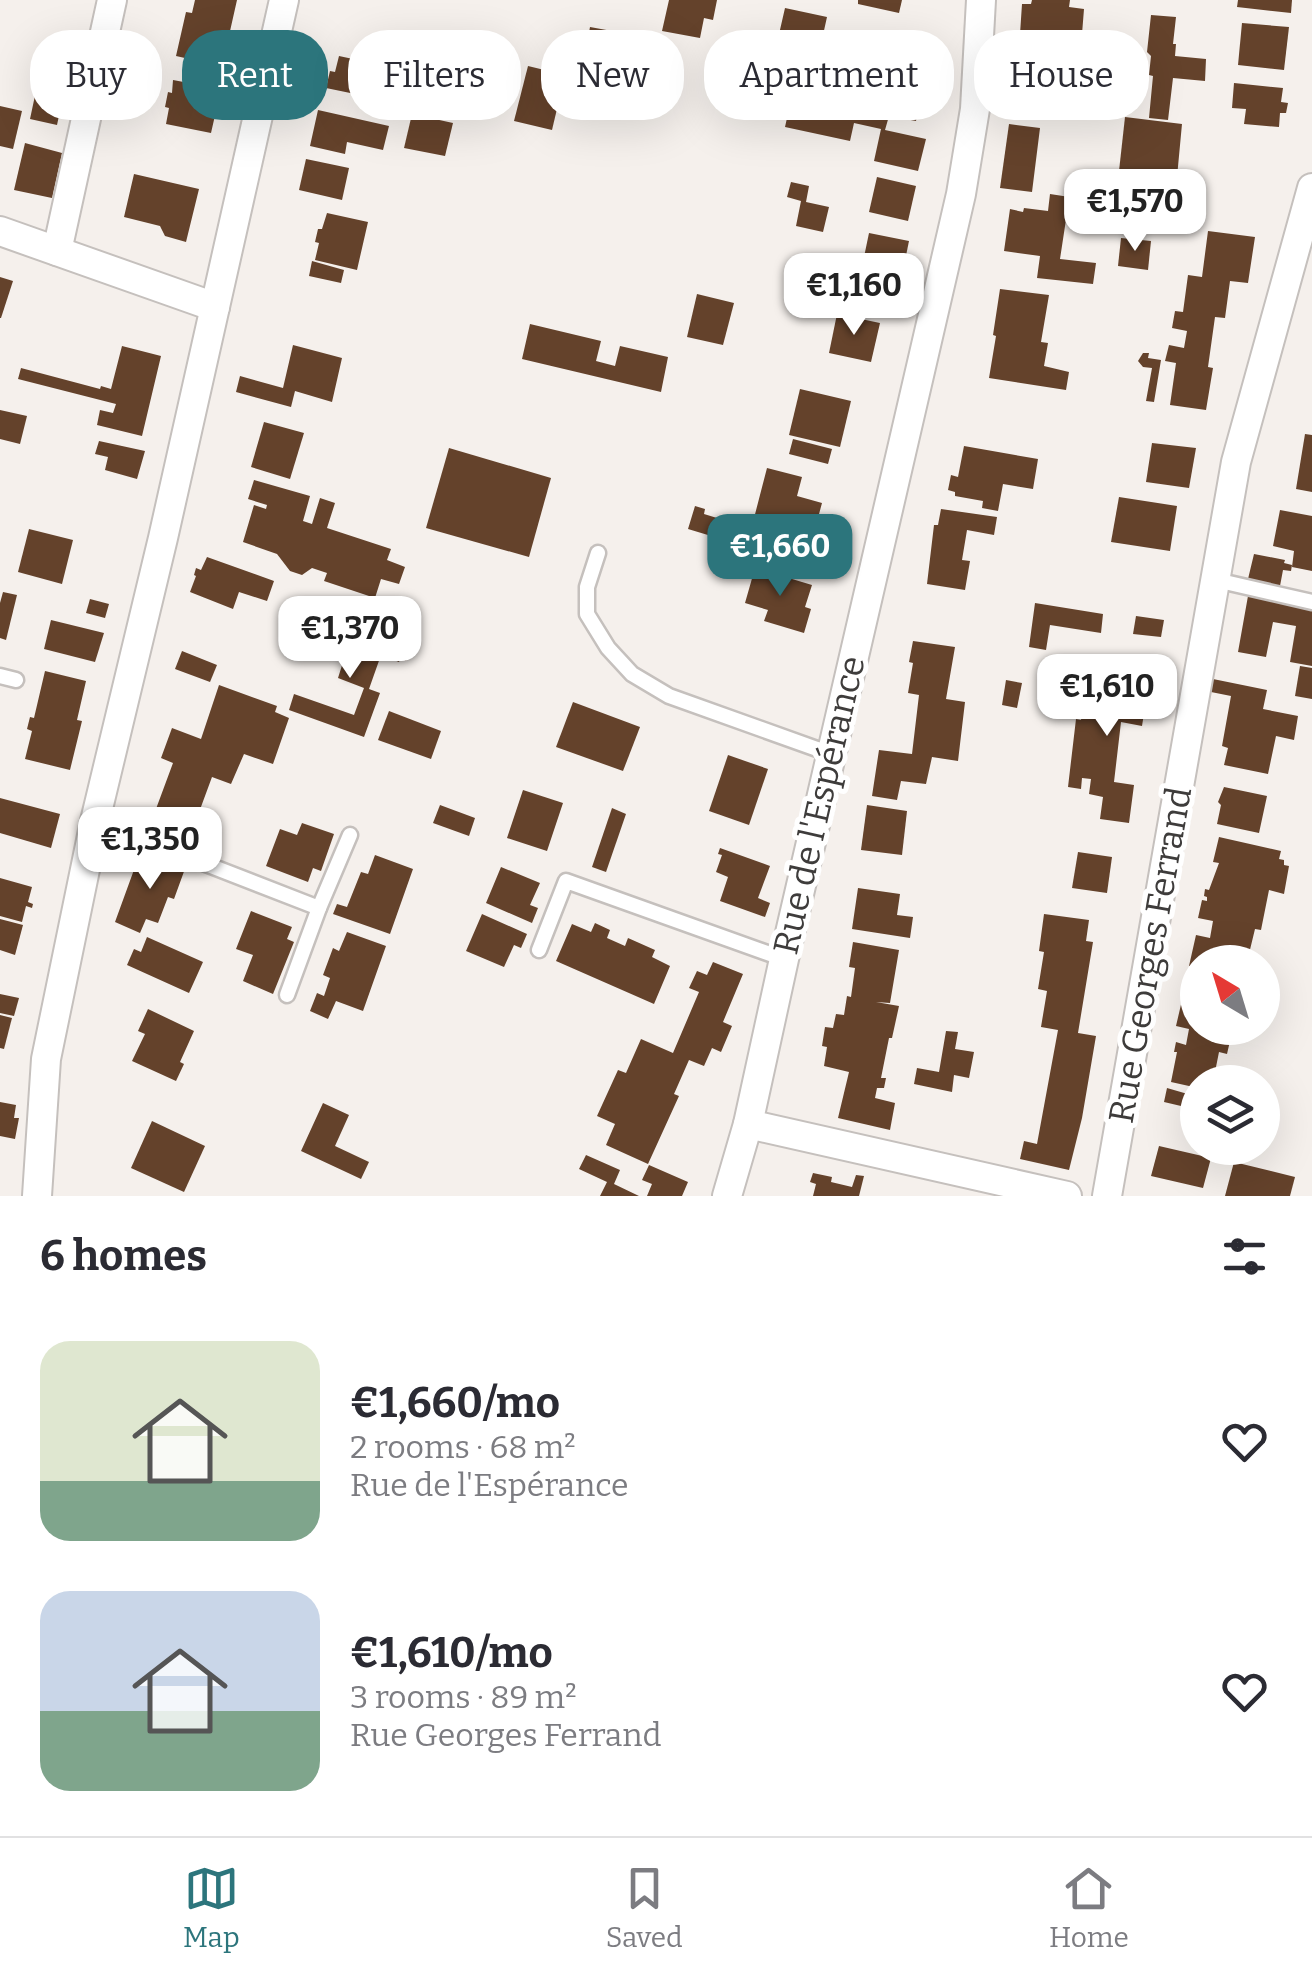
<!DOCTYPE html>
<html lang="en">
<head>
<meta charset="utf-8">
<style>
	:root { --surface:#fff; --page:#f2f2f3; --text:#2b2b33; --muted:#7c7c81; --line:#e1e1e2; --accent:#2c757c }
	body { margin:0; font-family:Bitter,serif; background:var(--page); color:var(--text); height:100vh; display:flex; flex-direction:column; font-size:38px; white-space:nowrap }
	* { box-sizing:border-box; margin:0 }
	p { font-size:32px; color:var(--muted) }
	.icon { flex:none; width:55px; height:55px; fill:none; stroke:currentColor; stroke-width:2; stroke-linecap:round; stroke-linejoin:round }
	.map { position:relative; height:1196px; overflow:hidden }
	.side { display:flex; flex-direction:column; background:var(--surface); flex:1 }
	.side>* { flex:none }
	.guide { position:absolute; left:30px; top:30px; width:1252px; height:90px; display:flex; gap:20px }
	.needle { width:65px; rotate:322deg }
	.controls { position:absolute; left:1180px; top:945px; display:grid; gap:20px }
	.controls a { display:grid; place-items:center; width:100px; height:100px; border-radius:50%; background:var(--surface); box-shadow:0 10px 40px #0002; font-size:50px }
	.price { position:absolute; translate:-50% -85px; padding:0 22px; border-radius:20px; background:#fff; color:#222; font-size:32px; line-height:65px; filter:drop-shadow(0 2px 5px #0008) }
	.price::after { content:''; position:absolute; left:50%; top:60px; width:30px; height:22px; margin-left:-15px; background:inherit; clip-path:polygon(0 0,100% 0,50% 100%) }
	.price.current { background:var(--accent); color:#fff }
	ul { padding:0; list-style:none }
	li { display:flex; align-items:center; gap:30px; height:250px; padding:0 40px }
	li span { display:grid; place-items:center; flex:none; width:280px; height:200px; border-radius:30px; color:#555 }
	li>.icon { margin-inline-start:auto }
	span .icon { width:120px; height:120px; fill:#fffc; stroke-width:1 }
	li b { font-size:42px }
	h2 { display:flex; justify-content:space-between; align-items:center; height:120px; padding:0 40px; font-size:42px }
	.pill { padding:0 35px; border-radius:40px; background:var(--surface); box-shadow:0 10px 40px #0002; font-size:35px; line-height:90px }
	.pill.current { background:var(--accent); color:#fff }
	.menu { display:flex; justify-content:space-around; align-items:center; height:140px; border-top:2px solid var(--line); background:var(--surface); font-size:28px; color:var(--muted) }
	.menu a { display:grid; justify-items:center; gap:5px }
	.menu .current { color:var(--accent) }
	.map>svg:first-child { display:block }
</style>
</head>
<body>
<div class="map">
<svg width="1312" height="1196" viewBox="0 0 1312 1196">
	<rect width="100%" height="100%" fill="#f5f0ec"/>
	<!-- building -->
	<g fill="#64422b">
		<path d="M 195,0 L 237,0 L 228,40 L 214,36 L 207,63 L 176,56 L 186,12 L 192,13 Z"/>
		<path d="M 669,0 L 717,0 L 713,20 L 704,18 L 700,38 L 662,31 Z"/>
		<path d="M 858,0 L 902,0 L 899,13 L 858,4 Z"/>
		<path d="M 1032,0 L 1070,0 L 1069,7 L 1084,9 L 1082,34 L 1075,39 L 1020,34 L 1022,4 L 1031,4 Z"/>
		<path d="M 1238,0 L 1292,0 L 1291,13 L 1237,7 Z"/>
		<path d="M 785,8 L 827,17 L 821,44 L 816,43 L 811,65 L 774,56 Z"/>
		<path d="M 1151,15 L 1176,17 L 1173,44 L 1176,44 L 1175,56 L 1206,59 L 1205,81 L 1173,78 L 1168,120 L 1149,118 L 1153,76 L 1149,75 L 1151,56 L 1147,52 Z"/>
		<path d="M 1242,23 L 1289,27 L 1284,70 L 1238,65 Z"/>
		<path d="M 590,27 L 612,31 L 604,68 L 583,64 Z"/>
		<path d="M 894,45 L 935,54 L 927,88 L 887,79 Z"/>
		<path d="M 58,48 L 92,56 L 87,83 L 67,78 L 57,125 L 30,119 L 40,72 L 52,74 Z"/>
		<path d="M 339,56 L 367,62 L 360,95 L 326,88 L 330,71 L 335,72 Z"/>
		<path d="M 528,66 L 565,75 L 552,130 L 514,121 Z"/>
		<path d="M 776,69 L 809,77 L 805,92 L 773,85 Z"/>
		<path d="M 173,80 L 221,89 L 211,133 L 166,124 L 169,108 L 165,107 L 168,92 L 172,93 Z"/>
		<path d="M 1234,83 L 1283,88 L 1281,102 L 1288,103 L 1286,113 L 1280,113 L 1279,127 L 1244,124 L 1246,109 L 1232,108 Z"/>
		<path d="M 843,84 L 920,102 L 916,121 L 889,116 L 885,130 L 926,139 L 918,171 L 874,161 L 881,129 L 854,123 L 850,141 L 785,127 L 789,109 L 816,115 L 820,94 L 839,98 Z"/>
		<path d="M 0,106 L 22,111 L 13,149 L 0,146 Z"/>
		<path d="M 318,110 L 389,126 L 383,150 L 347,142 L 345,154 L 310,146 Z"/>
		<path d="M 412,114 L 453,123 L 445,156 L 404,148 Z"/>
		<path d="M 1125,117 L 1182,124 L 1177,177 L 1119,171 Z"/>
		<path d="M 1009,124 L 1040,128 L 1032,192 L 1000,188 Z"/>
		<path d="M 25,143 L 62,153 L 52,198 L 14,190 Z"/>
		<path d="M 306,159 L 349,168 L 342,200 L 299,190 Z"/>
		<path d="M 134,174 L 199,189 L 186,242 L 165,236 L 160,226 L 124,217 Z"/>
		<path d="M 877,177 L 916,186 L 908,221 L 869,212 Z"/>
		<path d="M 791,182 L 809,186 L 806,202 L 829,207 L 823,232 L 796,226 L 801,201 L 787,197 Z"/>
		<path d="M 1117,185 L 1190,191 L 1187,211 L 1115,202 L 1115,200 L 1110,198 L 1111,191 L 1116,192 Z"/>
		<path d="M 1050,194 L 1076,198 L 1073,214 L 1067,213 L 1060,259 L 1096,263 L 1093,284 L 1037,278 L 1040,256 L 1004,251 L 1010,209 L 1023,212 L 1024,208 L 1048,211 Z"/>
		<path d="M 327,213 L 368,222 L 357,270 L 315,260 L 319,243 L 315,242 L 318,229 L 322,229 Z"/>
		<path d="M 1208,231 L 1255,237 L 1248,283 L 1230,281 L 1225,318 L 1215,317 L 1208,367 L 1213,368 L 1206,410 L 1170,405 L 1176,363 L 1165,361 L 1169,345 L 1184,348 L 1187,331 L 1172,328 L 1175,311 L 1183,312 L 1188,275 L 1202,277 Z"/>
		<path d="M 869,233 L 909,241 L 898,295 L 858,286 Z"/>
		<path d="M 1121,238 L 1151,241 L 1148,270 L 1118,266 Z"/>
		<path d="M 312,261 L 344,270 L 341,283 L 309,276 Z"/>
		<path d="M 807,263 L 838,270 L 835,280 L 805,273 Z"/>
		<path d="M 0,277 L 13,281 L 1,318 L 0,318 Z"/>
		<path d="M 1000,289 L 1049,295 L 1041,342 L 1048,343 L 1044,366 L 1069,372 L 1066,390 L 989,378 L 996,336 L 993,335 Z"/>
		<path d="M 697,294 L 734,303 L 723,345 L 687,337 Z"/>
		<path d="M 837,314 L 880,323 L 871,362 L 829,353 Z"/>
		<path d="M 530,324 L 601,341 L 596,361 L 615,366 L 620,346 L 668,357 L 661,392 L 522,359 Z"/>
		<path d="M 293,345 L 342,358 L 332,402 L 295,391 L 291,407 L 236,392 L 240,376 L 283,388 Z"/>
		<path d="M 122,346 L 161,356 L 142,436 L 97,425 L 100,410 L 113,413 L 116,404 L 18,379 L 21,368 L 100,389 L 101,386 L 111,389 Z"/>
		<path d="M 1143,353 L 1149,353 L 1148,358 L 1161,360 L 1154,402 L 1146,401 L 1152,368 L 1143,367 L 1138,361 Z"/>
		<path d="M 800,389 L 851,401 L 840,447 L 789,435 Z"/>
		<path d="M 0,410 L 27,416 L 20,444 L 0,439 Z"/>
		<path d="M 264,422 L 304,433 L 290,479 L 251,467 Z"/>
		<path d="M 1305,434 L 1312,435 L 1312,492 L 1296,489 Z"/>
		<path d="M 793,439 L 832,449 L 828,464 L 789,454 Z"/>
		<path d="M 99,441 L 145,451 L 137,479 L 105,470 L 108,457 L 95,454 Z"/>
		<path d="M 1152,443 L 1196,448 L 1189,488 L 1146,482 Z"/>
		<path d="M 964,446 L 1038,459 L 1033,489 L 1003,484 L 998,511 L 982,508 L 983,501 L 955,496 L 955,492 L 948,490 L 951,475 L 958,477 Z"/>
		<path d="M 449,448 L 551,478 L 529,557 L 426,528 Z"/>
		<path d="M 767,468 L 802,477 L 797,496 L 822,503 L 812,540 L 844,549 L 837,574 L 781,557 L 788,533 L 753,522 Z"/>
		<path d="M 254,480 L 310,496 L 303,521 L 312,524 L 320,498 L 335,503 L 327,528 L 391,549 L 387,560 L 405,567 L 399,584 L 381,579 L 375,598 L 324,581 L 327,573 L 312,568 L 302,575 L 290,571 L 277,554 L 243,542 L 254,505 L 266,509 L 267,505 L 248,499 Z"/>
		<path d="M 1119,497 L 1177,506 L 1170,551 L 1111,542 Z"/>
		<path d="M 695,506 L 705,509 L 704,514 L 756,530 L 751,548 L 688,529 Z"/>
		<path d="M 941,509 L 997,517 L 994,535 L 967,530 L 962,560 L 970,561 L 965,590 L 927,584 L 934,525 L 938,525 Z"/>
		<path d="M 1280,510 L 1312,516 L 1312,571 L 1292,567 L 1294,551 L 1273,546 Z"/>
		<path d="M 29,529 L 73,540 L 62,584 L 18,572 Z"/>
		<path d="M 1254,554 L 1285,560 L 1284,563 L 1292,565 L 1291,571 L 1283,570 L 1280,586 L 1248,579 Z"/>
		<path d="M 207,557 L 274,581 L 267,601 L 239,592 L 233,609 L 190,592 L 196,576 L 194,575 L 196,568 L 201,570 Z"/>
		<path d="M 755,568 L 812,585 L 805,607 L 811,609 L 804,633 L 764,621 L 768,610 L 745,603 Z"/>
		<path d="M 3,592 L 17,595 L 6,640 L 0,638 L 0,603 Z"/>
		<path d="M 1248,596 L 1312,610 L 1312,666 L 1290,662 L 1296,626 L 1273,622 L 1266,657 L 1238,652 Z"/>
		<path d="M 90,599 L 109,604 L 105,618 L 86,613 Z"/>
		<path d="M 1035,603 L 1103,614 L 1101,633 L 1050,625 L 1046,650 L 1029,647 Z"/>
		<path d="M 1136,616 L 1164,620 L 1161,637 L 1133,634 Z"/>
		<path d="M 51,620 L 104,633 L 95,662 L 44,649 Z"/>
		<path d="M 331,626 L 408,654 L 406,661 L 400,659 L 399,662 L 381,655 L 369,689 L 380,693 L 364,737 L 289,710 L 294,694 L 354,715 L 364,688 L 338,678 L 344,659 L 322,651 Z"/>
		<path d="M 913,641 L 955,647 L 946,699 L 965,702 L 958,761 L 932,757 L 926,784 L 901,781 L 897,800 L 872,796 L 879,750 L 912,754 L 919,695 L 908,693 L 913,663 L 909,662 Z"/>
		<path d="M 182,651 L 217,665 L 210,682 L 175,669 Z"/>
		<path d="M 1300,666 L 1312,668 L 1312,699 L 1295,696 Z"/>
		<path d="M 1096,668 L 1130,673 L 1128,679 L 1149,682 L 1142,726 L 1121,722 L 1114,782 L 1134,785 L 1129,823 L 1100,819 L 1103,797 L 1089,794 L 1091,779 L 1082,778 L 1081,789 L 1068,787 L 1076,719 L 1081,720 L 1086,685 L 1093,686 Z"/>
		<path d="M 45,671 L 86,681 L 77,720 L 82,721 L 70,770 L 25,759 L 32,731 L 27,729 L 30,717 L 34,718 Z"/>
		<path d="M 1213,679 L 1267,690 L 1263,709 L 1298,716 L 1294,740 L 1276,736 L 1268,774 L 1224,765 L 1228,748 L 1222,746 L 1231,696 L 1211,692 Z"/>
		<path d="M 1006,680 L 1022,683 L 1017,708 L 1002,705 Z"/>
		<path d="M 219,685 L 277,706 L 275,712 L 289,718 L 273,764 L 244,754 L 231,784 L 212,777 L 198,815 L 204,817 L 192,850 L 157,838 L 163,821 L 153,817 L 173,763 L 161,758 L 172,728 L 201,739 Z"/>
		<path d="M 573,702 L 640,727 L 623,771 L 556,747 Z"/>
		<path d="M 389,711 L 441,731 L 431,759 L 378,740 Z"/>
		<path d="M 728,755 L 768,769 L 749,825 L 709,811 Z"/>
		<path d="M 1224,787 L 1267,796 L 1259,833 L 1217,824 L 1221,805 L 1218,802 Z"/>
		<path d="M 523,790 L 563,803 L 547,851 L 507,838 Z"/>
		<path d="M 0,798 L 60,814 L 51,848 L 0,833 Z"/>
		<path d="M 440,805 L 475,818 L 469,836 L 433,823 Z"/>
		<path d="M 867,805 L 907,811 L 902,855 L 861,850 Z"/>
		<path d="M 612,808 L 626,814 L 606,872 L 592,867 Z"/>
		<path d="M 302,823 L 334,834 L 321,871 L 313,868 L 308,882 L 266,866 L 280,829 L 297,835 Z"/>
		<path d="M 1219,837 L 1281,851 L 1279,859 L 1284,860 L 1284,865 L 1289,866 L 1284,894 L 1269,890 L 1261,930 L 1255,929 L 1247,962 L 1198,962 L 1198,967 L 1189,966 L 1196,935 L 1210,938 L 1213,921 L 1198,918 L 1202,900 L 1207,901 L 1207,897 L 1204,896 L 1205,889 L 1209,890 L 1219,863 L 1213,862 Z"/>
		<path d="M 720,848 L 770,866 L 758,898 L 770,903 L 765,917 L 720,901 L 728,877 L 716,872 L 722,855 L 718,854 Z"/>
		<path d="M 1078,852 L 1112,857 L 1107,893 L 1072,888 Z"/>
		<path d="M 152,853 L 186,866 L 174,899 L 168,897 L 158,923 L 146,919 L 140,933 L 115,922 L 135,867 L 145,871 Z"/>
		<path d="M 375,855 L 413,869 L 390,934 L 333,914 L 337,904 L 347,907 L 361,872 L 368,874 Z"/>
		<path d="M 501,867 L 540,883 L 530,905 L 538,908 L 532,923 L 486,903 Z"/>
		<path d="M 0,878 L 32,887 L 28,902 L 33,904 L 32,908 L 26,906 L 22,922 L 0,916 Z"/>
		<path d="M 858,888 L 900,894 L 897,915 L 913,917 L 910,938 L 852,929 Z"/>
		<path d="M 251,911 L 292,927 L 287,939 L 294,942 L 273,994 L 243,981 L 253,955 L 236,949 Z"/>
		<path d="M 482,914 L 527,934 L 521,948 L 514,945 L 504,967 L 466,951 Z"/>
		<path d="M 1044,914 L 1089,920 L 1086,941 L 1093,942 L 1078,1033 L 1096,1036 L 1082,1118 L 1069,1170 L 1020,1159 L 1024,1141 L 1037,1144 L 1058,1030 L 1041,1027 L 1047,991 L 1038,989 L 1044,952 L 1039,951 Z"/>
		<path d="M 0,919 L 23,925 L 15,955 L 0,950 Z"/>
		<path d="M 595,923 L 610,930 L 607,938 L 625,946 L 628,938 L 655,950 L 652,957 L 670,966 L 654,1004 L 556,961 L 572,924 L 591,932 Z"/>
		<path d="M 347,932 L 386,946 L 363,1011 L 336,1001 L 328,1019 L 310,1011 L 317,993 L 324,996 L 330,978 L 323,975 L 333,948 L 339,951 Z"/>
		<path d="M 147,937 L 203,962 L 189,993 L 127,965 L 134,949 L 141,952 Z"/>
		<path d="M 853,942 L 899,950 L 890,1003 L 876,1002 L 899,1006 L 892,1038 L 889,1038 L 881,1078 L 886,1078 L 884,1088 L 877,1088 L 875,1098 L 895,1103 L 890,1130 L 838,1118 L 849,1072 L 824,1066 L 827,1047 L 822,1046 L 825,1027 L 833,1028 L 836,1014 L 844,1015 L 847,996 L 851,997 L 855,968 L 849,967 Z"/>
		<path d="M 713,962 L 743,974 L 723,1022 L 732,1026 L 721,1052 L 712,1048 L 704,1066 L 689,1060 L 674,1094 L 679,1096 L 648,1164 L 606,1145 L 615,1124 L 597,1116 L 618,1070 L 626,1073 L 641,1039 L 673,1053 L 699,992 L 689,988 L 697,971 L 707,975 Z"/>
		<path d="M 1196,976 L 1198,1028 L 1233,1028 L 1227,1054 L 1219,1052 L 1213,1082 L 1198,1082 L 1198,1088 L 1171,1082 L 1177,1052 L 1174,1052 L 1176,1042 L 1186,1045 L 1189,1029 L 1176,1026 L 1183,996 L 1191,997 Z"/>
		<path d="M 0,994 L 19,998 L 14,1016 L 0,1013 Z"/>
		<path d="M 148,1009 L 194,1031 L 180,1062 L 184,1064 L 176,1081 L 132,1061 L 145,1034 L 138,1031 Z"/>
		<path d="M 0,1015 L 12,1018 L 4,1049 L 0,1048 Z"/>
		<path d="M 946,1031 L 958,1032 L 955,1049 L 974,1052 L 969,1078 L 954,1075 L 952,1092 L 914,1084 L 917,1068 L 939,1072 Z"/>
		<path d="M 1167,1088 L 1198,1097 L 1198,1110 L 1164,1102 Z"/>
		<path d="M 0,1102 L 16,1105 L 14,1118 L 19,1118 L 15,1139 L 0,1136 Z"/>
		<path d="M 323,1103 L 349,1115 L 335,1146 L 369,1162 L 361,1179 L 301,1151 Z"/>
		<path d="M 152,1121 L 205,1146 L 184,1192 L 131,1168 Z"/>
		<path d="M 1159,1146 L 1211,1158 L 1203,1188 L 1151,1176 Z"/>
		<path d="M 586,1155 L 620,1170 L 614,1184 L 639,1196 L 600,1196 L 607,1182 L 579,1169 Z"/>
		<path d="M 1234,1162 L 1295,1177 L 1290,1196 L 1225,1196 Z"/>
		<path d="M 649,1165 L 688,1182 L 682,1196 L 647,1196 L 652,1184 L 642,1180 Z"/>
		<path d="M 813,1173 L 832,1177 L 831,1182 L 852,1187 L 856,1175 L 864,1176 L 859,1196 L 813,1196 L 816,1184 L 810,1182 Z"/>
	</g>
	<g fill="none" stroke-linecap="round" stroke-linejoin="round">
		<!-- lane casing -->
		<g stroke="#c5c0bd" stroke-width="19">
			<g id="lane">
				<path d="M 598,553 L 587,587 L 587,614 L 608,648 L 632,674 L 669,696 L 831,754"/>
				<path d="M 1216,580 L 1312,602"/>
				<path d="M 0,676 L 16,680"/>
				<path d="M 95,821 L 319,908 L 350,835"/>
				<path d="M 539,950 L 566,881 L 784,959"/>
				<path d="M 287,995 L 319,908"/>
			</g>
		</g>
		<!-- street casing -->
		<g stroke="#c5c0bd" stroke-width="32">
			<g id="street">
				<path d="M 0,231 L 215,307"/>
				<path d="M 57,251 L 112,0"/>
				<path d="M 748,1124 L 1067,1196"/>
				<path d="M 37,1196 L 46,1059 L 95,821 L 163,538 L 284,0"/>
				<path d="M 727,1196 L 748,1124 L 784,959 L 961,194 L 975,109 L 981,0"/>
				<path d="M 1107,1196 L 1236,462 L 1312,188"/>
			</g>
		</g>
		<!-- lane -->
		<use href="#lane" stroke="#fff" stroke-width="14"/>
		<!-- street -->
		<use href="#street" stroke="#fff" stroke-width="28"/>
	</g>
	<g text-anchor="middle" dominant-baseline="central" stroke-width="10" stroke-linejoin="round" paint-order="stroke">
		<!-- street labels -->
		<g font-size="35" fill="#3e3c3b" stroke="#fff">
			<text transform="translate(819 805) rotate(-77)">Rue de l'Espérance</text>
			<text transform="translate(1150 955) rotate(-80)">Rue Georges Ferrand</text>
		</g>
	</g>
</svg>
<div class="controls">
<a><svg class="needle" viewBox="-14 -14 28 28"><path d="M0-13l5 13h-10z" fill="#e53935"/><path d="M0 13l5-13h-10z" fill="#7c7c81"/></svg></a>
<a><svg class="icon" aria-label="layers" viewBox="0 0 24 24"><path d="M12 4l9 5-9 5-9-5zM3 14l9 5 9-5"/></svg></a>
</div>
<b class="price" style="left:1135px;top:254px">€1,570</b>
<b class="price" style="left:854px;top:338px">€1,160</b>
<b class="price current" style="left:780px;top:599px">€1,660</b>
<b class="price" style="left:350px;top:681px">€1,370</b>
<b class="price" style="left:1107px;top:739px">€1,610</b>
<b class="price" style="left:150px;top:892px">€1,350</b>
<div class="guide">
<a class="pill">Buy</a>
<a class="pill current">Rent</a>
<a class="pill">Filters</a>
<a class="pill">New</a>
<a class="pill">Apartment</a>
<a class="pill">House</a>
</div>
</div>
<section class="side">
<h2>6 homes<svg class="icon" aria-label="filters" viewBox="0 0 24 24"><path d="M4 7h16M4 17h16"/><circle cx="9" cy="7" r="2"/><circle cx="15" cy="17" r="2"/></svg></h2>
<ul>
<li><span style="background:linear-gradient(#dfe7d0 70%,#7fa58c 0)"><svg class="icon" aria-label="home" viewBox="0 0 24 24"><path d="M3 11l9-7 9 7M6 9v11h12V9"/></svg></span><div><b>€1,660/mo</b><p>2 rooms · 68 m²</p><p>Rue de l'Espérance</p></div><svg class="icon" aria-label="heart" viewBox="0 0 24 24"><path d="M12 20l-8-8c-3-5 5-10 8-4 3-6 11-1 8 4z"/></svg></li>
<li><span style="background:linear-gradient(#c9d6e8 60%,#7fa58c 0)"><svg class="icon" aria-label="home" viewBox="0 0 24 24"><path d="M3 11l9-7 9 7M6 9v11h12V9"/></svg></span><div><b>€1,610/mo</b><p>3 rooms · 89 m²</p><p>Rue Georges Ferrand</p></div><svg class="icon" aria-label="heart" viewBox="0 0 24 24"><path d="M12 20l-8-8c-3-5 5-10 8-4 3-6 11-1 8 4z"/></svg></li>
</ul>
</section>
<nav class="menu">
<a class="current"><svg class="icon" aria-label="map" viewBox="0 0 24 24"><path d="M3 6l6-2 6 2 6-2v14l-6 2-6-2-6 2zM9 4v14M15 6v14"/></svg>Map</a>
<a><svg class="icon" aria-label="saved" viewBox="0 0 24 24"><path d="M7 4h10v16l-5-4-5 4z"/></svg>Saved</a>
<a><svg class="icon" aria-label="home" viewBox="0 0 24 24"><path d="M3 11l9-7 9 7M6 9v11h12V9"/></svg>Home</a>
</nav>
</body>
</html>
